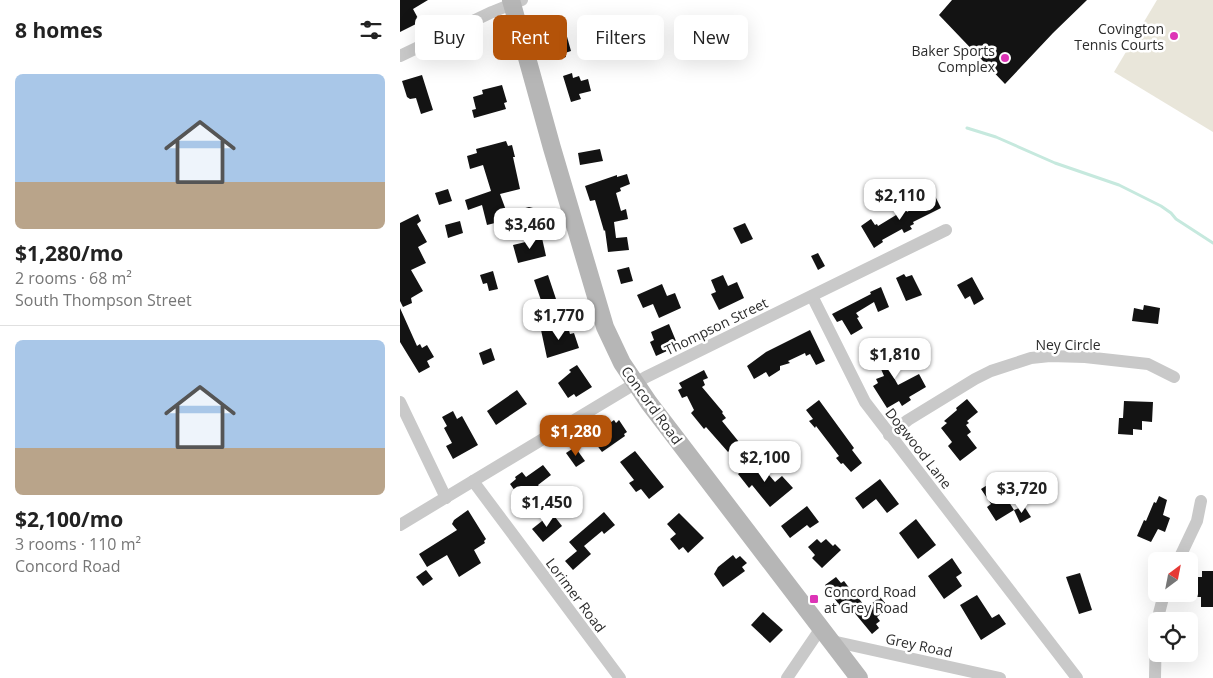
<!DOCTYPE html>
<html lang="en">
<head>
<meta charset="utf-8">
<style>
	:root { --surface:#fff; --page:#f6f6f6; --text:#222; --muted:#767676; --line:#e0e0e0; --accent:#b45309 }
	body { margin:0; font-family:"Open Sans",sans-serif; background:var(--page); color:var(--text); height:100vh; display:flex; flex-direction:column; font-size:19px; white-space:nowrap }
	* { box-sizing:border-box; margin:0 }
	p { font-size:16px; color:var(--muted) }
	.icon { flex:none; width:28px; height:28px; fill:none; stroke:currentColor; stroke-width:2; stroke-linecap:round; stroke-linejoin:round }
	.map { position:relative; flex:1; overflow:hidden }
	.drawer { display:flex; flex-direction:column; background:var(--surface); width:400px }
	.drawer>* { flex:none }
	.hud { position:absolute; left:15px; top:15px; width:475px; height:45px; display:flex; gap:10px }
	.needle { width:32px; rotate:32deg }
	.fabs { position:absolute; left:748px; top:552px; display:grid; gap:10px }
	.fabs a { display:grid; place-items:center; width:50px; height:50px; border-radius:8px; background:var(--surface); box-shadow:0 5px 20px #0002; font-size:25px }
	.price { position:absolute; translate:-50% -42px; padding:0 11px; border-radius:10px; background:#fff; color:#222; font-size:16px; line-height:32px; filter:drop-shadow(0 1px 2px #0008) }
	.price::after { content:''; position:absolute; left:50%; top:30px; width:15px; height:11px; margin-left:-8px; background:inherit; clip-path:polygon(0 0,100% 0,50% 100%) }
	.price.current { background:var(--accent); color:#fff }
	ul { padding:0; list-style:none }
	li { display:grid; align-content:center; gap:10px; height:265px; padding:0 15px }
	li+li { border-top:1px solid var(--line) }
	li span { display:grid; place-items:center; height:155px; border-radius:8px; color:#555 }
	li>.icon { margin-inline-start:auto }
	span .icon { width:90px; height:90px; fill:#fffc; stroke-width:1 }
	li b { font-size:21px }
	h2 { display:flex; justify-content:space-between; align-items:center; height:60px; padding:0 15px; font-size:21px }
	.tag { padding:0 18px; border-radius:8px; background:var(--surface); box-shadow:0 5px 20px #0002; font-size:18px; line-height:45px }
	.tag.current { background:var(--accent); color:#fff }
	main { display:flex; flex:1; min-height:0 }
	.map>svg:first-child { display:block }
</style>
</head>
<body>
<main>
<section class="drawer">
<h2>8 homes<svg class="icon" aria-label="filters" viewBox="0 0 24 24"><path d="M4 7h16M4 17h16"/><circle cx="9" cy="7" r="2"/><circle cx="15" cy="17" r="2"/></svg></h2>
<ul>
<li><span style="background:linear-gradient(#a9c7e8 70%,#b9a48a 0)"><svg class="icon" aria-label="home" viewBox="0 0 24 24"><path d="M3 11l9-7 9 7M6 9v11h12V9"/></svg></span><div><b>$1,280/mo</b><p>2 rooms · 68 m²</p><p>South Thompson Street</p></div></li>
<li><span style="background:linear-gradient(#a9c7e8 70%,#b9a48a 0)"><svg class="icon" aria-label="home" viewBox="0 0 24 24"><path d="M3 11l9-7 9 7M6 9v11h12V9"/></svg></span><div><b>$2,100/mo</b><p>3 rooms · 110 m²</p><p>Concord Road</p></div></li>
</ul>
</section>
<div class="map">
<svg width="813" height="678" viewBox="0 0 813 678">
	<rect width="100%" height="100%" fill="#fff"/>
	<!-- green -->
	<path fill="#e9e6da" d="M 757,0 L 813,0 L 813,132 L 714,72 Z"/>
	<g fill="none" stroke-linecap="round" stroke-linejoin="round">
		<!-- stream -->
		<path stroke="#c6e9de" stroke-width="3" d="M 567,128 L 596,137 L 655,163 L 719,185 L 761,206 L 771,213 L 776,219 L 813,243"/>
	</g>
	<!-- building -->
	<g fill="#131313">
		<path d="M 0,0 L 28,0 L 13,9 L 20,22 L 0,32 Z"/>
		<path d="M 552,0 L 687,0 L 653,33 L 605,84 L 539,15 Z"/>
		<path d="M 166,33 L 171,51 L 165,53 L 166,57 L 158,59 L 151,37 Z"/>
		<path d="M 172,73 L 173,78 L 179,76 L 181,81 L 188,79 L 191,91 L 179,94 L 181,99 L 171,102 L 163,76 Z"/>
		<path d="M 22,75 L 33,110 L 21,114 L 16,98 L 10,99 L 7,97 L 2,81 Z"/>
		<path d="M 102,85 L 107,102 L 104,103 L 106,109 L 74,118 L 72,110 L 76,109 L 73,97 L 83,94 L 82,90 Z"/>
		<path d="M 106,141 L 108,146 L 112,145 L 115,157 L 113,157 L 120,189 L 100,194 L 107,213 L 129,207 L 133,208 L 137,219 L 133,221 L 105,231 L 103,221 L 87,225 L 82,205 L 68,210 L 65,200 L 91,191 L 83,165 L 70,169 L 67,156 L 77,153 L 76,149 Z"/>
		<path d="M 200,149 L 203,161 L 180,165 L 178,153 Z"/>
		<path d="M 227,174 L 230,184 L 220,188 L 221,191 L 216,193 L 221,211 L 226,209 L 228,219 L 214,222 L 216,238 L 227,237 L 229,250 L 208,252 L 205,230 L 204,231 L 195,200 L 190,201 L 185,186 L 217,175 L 217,177 Z"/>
		<path d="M 48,189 L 52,201 L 39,205 L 35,193 Z"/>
		<path d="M 533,192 L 541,208 L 513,222 L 514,224 L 510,226 L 512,229 L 504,233 L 502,229 L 482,240 L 483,242 L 474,248 L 461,226 L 471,219 L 475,225 L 477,224 L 478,226 L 506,209 L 507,212 L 523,203 L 521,199 Z"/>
		<path d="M 18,214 L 21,221 L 17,224 L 27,242 L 18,247 L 26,263 L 11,270 L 23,291 L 11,298 L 12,303 L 3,307 L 0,301 L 0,223 Z"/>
		<path d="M 60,221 L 63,233 L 48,238 L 45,225 Z"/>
		<path d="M 345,223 L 353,239 L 341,244 L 333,228 Z"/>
		<path d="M 142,238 L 146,256 L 118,263 L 113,245 Z"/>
		<path d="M 418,253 L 425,266 L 418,270 L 411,256 Z"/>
		<path d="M 229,267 L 233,281 L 221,284 L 217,270 Z"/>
		<path d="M 93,271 L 98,289 L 89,291 L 87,283 L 83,284 L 80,275 Z"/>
		<path d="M 504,274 L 506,277 L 512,275 L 522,295 L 506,301 L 496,278 Z"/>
		<path d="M 148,275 L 158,305 L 144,309 L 134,280 Z"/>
		<path d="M 323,275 L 328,286 L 337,282 L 344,298 L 319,310 L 311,294 L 316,292 L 311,280 Z"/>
		<path d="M 572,277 L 584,299 L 574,305 L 570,296 L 565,299 L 557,285 Z"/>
		<path d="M 262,284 L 267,296 L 275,293 L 281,308 L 259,318 L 253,304 L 243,308 L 237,295 Z"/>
		<path d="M 481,287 L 489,307 L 478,312 L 474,302 L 456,313 L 459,317 L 457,318 L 463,328 L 451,335 L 442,320 L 437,322 L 432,314 L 471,294 L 470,292 Z"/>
		<path d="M 744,305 L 760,308 L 758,324 L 732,321 L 734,308 L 743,310 Z"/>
		<path d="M 0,308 L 17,346 L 20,344 L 22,348 L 27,345 L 34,357 L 27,361 L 30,367 L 19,373 L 0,342 Z"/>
		<path d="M 162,324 L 164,329 L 168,327 L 170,334 L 174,333 L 179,348 L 147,358 L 141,330 Z"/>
		<path d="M 269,324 L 276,341 L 264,346 L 267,351 L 256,356 L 250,342 L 254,340 L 251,332 Z"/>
		<path d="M 410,330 L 425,361 L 416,365 L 410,354 L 406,356 L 405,353 L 388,361 L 390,363 L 380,366 L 380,370 L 369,377 L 366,372 L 354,379 L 347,366 L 366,352 Z"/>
		<path d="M 502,343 L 506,354 L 485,362 L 498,385 L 519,374 L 526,387 L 509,397 L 511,400 L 502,406 L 499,401 L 487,408 L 473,386 L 478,383 L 476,379 L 484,376 L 475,355 Z"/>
		<path d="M 91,348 L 95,360 L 83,365 L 79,353 Z"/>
		<path d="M 177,365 L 192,387 L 176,397 L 174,394 L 168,398 L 158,383 L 171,372 L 169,370 Z"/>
		<path d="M 304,370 L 308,378 L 303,380 L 305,385 L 302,387 L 323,412 L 322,413 L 326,418 L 322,421 L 339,442 L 328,452 L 306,427 L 304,429 L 291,413 L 294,410 L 287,396 L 282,398 L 278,390 L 282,388 L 279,383 Z"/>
		<path d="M 117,390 L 127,404 L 96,425 L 87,411 Z"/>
		<path d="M 567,399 L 578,412 L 567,421 L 569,423 L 566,425 L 571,432 L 567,435 L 577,448 L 560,461 L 548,446 L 552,442 L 541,428 L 547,423 L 544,421 L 557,410 L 556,408 Z"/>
		<path d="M 419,400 L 454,448 L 452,450 L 462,463 L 451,472 L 443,463 L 441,464 L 436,458 L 439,456 L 416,426 L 415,428 L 409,421 L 413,419 L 406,410 Z"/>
		<path d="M 724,401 L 753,402 L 752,422 L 742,421 L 742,430 L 733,429 L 733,435 L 718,434 L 719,418 L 723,418 Z"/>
		<path d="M 53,411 L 57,419 L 62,416 L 78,445 L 53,459 L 46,446 L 52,443 L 44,428 L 47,426 L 42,417 Z"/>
		<path d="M 214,420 L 216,423 L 219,420 L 227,432 L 224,434 L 225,436 L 202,452 L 193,440 L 194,439 L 192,436 Z"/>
		<path d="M 175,447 L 185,461 L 176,467 L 166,453 Z"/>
		<path d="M 235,451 L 264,487 L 249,499 L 241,489 L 236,492 L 229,483 L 234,480 L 220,462 Z"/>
		<path d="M 355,459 L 375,482 L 382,476 L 393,488 L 370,507 L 352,485 L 349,488 L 338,474 Z"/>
		<path d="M 143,465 L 151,475 L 138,485 L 142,491 L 131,500 L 129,497 L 119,503 L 112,493 L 115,491 L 110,484 L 116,479 L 115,477 L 122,472 L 126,477 Z"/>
		<path d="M 480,479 L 499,504 L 487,513 L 476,499 L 463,509 L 455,498 Z"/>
		<path d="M 595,480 L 614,510 L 596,521 L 587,507 L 591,504 L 581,489 Z"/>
		<path d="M 759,496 L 767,500 L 763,515 L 770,518 L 765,532 L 758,529 L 751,542 L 737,536 L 744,520 L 746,521 L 754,502 L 756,503 Z"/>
		<path d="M 407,506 L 419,522 L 410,528 L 407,525 L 390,538 L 381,526 Z"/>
		<path d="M 624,506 L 631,517 L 620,523 L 614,510 Z"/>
		<path d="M 68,510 L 86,539 L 84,541 L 85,543 L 74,550 L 81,563 L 59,577 L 47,555 L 27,567 L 19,554 L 57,530 L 52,524 L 54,520 Z"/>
		<path d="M 204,512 L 215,525 L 204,534 L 202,531 L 184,546 L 191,554 L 173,570 L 165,561 L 177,551 L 169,542 Z"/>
		<path d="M 152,513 L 162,526 L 143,542 L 132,529 Z"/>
		<path d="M 279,513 L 304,538 L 288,553 L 283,547 L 279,550 L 270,539 L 276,534 L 267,524 Z"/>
		<path d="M 516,519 L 536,545 L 518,559 L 499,533 Z"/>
		<path d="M 417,539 L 421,543 L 426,539 L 433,546 L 435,544 L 441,550 L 422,568 L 412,558 L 415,555 L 408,547 Z"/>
		<path d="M 333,555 L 336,559 L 340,556 L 347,563 L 342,567 L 345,571 L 323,587 L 314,574 L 318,567 Z"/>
		<path d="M 552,558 L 562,573 L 556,577 L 562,586 L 544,599 L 528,576 Z"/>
		<path d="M 26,570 L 33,579 L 23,586 L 16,577 Z"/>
		<path d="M 802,571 L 813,571 L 813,607 L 801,607 L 801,597 L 796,597 L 797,577 L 802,577 Z"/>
		<path d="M 680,573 L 692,610 L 679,614 L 666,577 Z"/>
		<path d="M 436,577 L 441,583 L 444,581 L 450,589 L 451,588 L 466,608 L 480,597 L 486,604 L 480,610 L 482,613 L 477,617 L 480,621 L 476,624 L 479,628 L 472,634 L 448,605 L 442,609 L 425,585 Z"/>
		<path d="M 577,595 L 592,618 L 599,614 L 606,624 L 581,640 L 560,605 Z"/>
		<path d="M 363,612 L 383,630 L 370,643 L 351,625 Z"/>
	</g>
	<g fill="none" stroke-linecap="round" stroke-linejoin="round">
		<!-- street -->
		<g stroke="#c9c9c9" stroke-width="12">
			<path d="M 0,56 L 92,12 L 122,0"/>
			<path d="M 412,296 L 465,402 L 677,678"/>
			<path d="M 0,402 L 46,498"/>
			<path d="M 489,435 L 508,420 L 575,379 L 591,371 L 631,358 L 650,356 L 685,357 L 748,364 L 774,377"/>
			<path d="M 73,481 L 220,678"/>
			<path d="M 0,525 L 246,377 L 546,230"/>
			<path d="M 778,561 L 797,521 L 801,501"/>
			<path d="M 757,621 L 764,594"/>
			<path d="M 432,641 L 600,678"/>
			<path d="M 387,678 L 421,628"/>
			<path d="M 755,678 L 756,626"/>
		</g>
		<!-- secondary -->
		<path stroke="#b6b6b6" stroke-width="18" d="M 111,0 L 152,148 L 205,327 L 222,363 L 249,403 L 459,678"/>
	</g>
	<!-- markers -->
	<g fill="#dd34b6" stroke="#fff" stroke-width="2">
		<circle cx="774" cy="36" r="5"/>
		<circle cx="605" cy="58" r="5"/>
		<rect x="409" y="594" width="10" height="10" rx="2.5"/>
	</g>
	<g text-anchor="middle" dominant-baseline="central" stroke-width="5" stroke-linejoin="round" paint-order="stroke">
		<!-- poi labels -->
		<g font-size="14" fill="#2c2c2c" stroke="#fff" text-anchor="end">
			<text x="764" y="28">Covington<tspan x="764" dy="16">Tennis Courts</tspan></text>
			<text x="595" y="50">Baker Sports<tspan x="595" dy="16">Complex</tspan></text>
			<text x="424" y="591" text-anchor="start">Concord Road<tspan x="424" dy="16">at Grey Road</tspan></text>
		</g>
		<!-- street labels -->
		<g font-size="14" fill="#2c2c2c" stroke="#fff">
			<text transform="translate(316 326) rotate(-26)">Thompson Street</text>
			<text x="668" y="344">Ney Circle</text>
			<text transform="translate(252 405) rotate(54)">Concord Road</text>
			<text transform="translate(519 448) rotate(52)">Dogwood Lane</text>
			<text transform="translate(176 595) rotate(53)">Lorimer Road</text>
			<text transform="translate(519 645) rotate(12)">Grey Road</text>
		</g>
	</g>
</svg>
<div class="fabs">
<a><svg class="needle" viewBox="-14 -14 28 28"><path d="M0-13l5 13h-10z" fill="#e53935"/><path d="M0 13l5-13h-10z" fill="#767676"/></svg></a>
<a><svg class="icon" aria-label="locate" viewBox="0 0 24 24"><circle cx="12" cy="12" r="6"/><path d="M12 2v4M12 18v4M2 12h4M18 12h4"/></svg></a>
</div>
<b class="price" style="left:500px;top:221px">$2,110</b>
<b class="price" style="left:130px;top:250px">$3,460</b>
<b class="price" style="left:159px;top:341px">$1,770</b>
<b class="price" style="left:495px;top:380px">$1,810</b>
<b class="price current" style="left:176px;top:457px">$1,280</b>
<b class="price" style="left:365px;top:483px">$2,100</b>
<b class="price" style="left:622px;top:514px">$3,720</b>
<b class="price" style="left:147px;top:528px">$1,450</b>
<div class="hud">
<a class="tag">Buy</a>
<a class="tag current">Rent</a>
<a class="tag">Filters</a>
<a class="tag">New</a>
</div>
</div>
</main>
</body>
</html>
